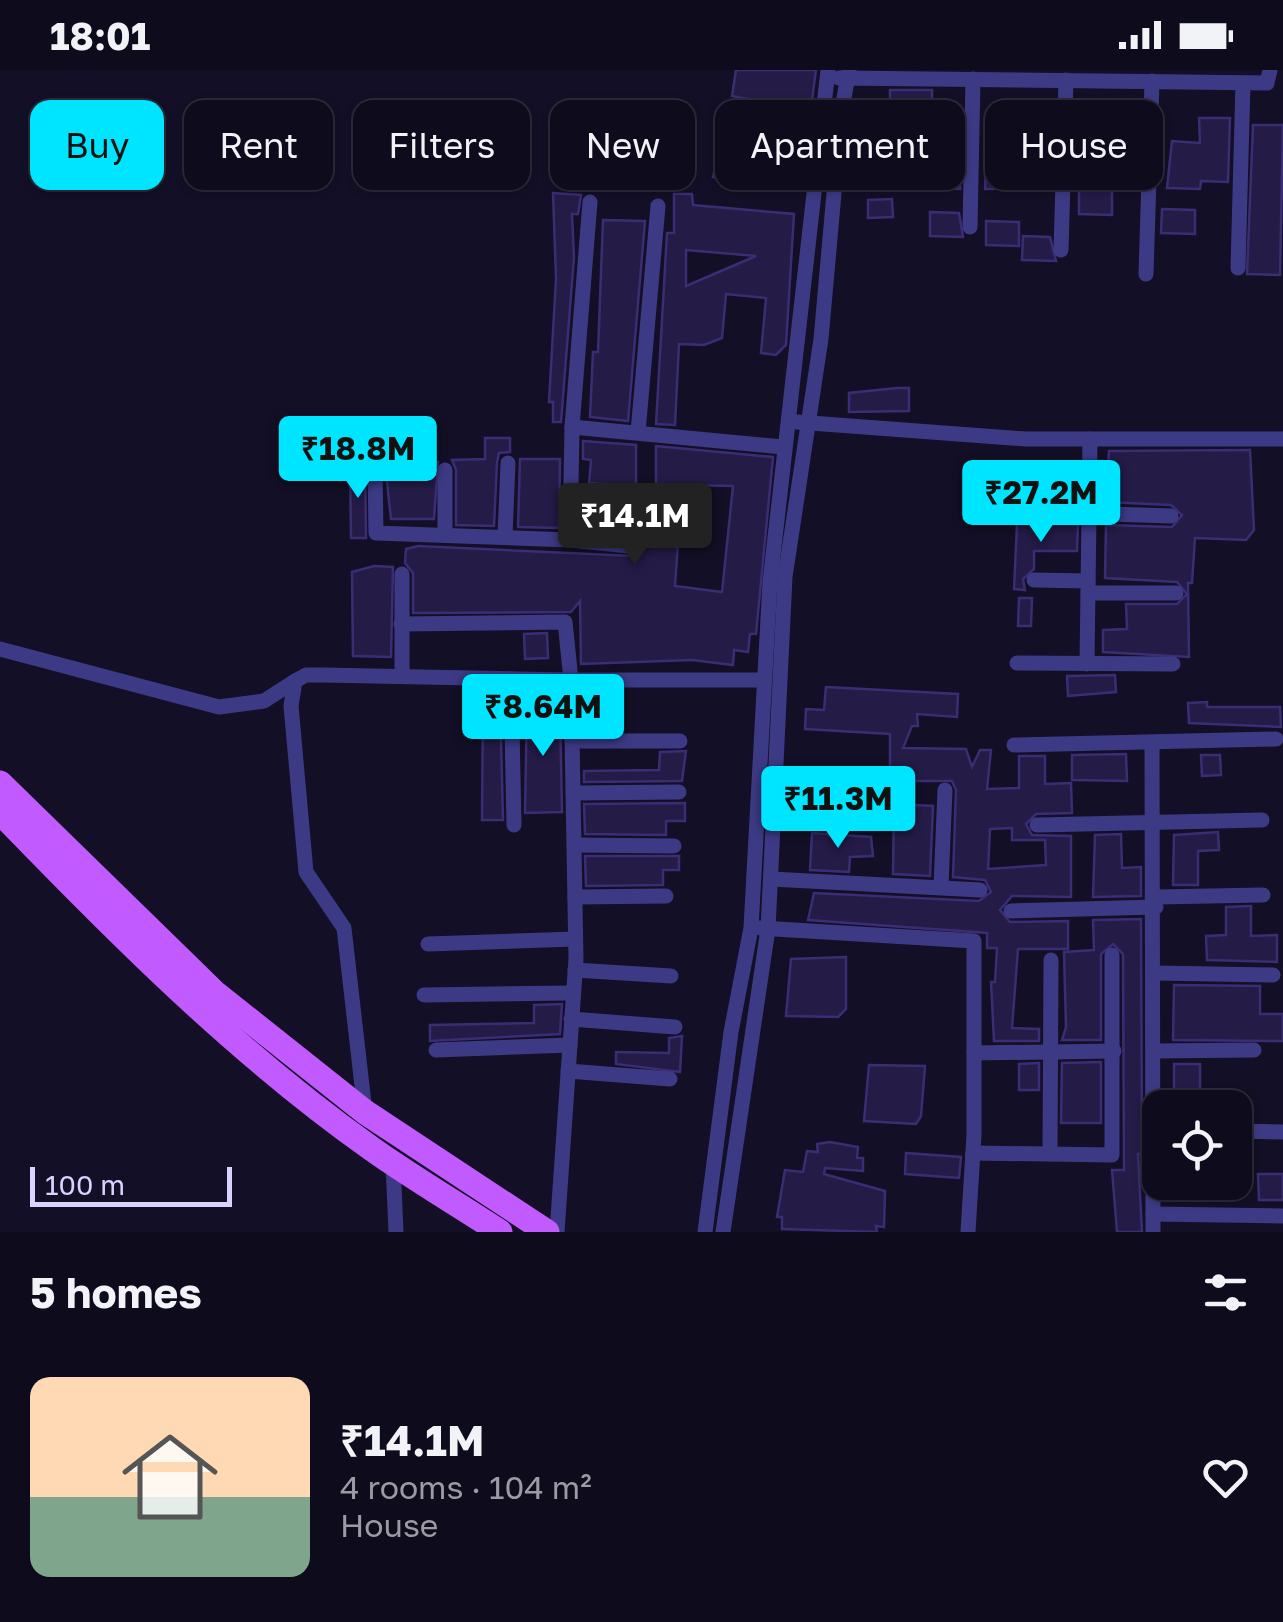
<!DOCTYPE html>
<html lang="en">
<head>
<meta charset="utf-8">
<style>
	:root { --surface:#0e0b1c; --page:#1c1929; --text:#f1f3f6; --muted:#9b9ba3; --line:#2e2b3b; --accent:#00e5ff }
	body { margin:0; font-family:"Golos Text",sans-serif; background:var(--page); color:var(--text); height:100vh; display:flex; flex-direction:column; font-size:38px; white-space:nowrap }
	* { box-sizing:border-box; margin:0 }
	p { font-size:32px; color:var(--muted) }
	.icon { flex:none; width:55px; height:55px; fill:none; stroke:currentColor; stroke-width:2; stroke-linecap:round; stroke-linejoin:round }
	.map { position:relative; height:1162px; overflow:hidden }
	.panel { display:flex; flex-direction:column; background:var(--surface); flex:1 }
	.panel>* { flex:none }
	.guide { position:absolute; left:30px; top:30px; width:1225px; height:90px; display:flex; gap:20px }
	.fabs { position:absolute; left:1142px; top:1020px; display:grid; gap:20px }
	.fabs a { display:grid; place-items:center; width:110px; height:110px; border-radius:20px; background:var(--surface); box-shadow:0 2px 8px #0004,0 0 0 2px var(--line); font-size:50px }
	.scale { position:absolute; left:30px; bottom:25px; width:202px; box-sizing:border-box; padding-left:10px; border:5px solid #d9d4ff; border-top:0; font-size:28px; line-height:35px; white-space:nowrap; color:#d9d4ff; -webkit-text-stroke:8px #130f26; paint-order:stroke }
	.price { position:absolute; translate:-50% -85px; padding:0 22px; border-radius:10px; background:var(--accent); color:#111; font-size:32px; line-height:65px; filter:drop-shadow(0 2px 5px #0008) }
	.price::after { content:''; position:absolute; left:50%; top:60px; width:30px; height:22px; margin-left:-15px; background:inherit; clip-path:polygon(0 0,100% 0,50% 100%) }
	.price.active { background:#222; color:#fff }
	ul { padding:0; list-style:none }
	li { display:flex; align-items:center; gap:30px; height:250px; padding:0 30px }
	li span { display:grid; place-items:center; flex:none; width:280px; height:200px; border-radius:20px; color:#555 }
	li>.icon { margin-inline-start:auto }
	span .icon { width:120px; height:120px; fill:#fffc; stroke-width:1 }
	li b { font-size:42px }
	h2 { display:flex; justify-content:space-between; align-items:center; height:120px; padding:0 30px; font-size:42px }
	.tag { padding:0 35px; border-radius:20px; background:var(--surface); box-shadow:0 2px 8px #0004,0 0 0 2px var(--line); font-size:35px; line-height:90px }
	.tag.active { background:var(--accent); color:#111 }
	.status { display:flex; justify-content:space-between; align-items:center; height:70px; padding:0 50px; background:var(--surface); direction:ltr }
	.status svg { height:28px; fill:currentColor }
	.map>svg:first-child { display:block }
</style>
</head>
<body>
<div class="status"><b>18:01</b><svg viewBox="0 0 49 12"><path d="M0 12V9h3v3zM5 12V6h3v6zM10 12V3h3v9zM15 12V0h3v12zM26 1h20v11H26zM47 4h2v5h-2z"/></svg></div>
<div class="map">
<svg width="1283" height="1162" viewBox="0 0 1283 1162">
	<rect width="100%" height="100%" fill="#130f26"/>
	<!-- building -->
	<g fill="#241b47" stroke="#3b2d73" stroke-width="2.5" fill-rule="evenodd">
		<path d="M 736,0 L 816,0 L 801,114 L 787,121 L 713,107 L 725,53 L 773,60 L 775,34 L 732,26 Z"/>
		<rect x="890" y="20" width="42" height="25"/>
		<path d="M 936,42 L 961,43 L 961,67 L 935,66 Z"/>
		<path d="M 993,44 L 1027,45 L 1026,69 L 993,68 Z"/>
		<path d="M 1079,48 L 1112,49 L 1112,145 L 1079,144 Z"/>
		<path d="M 1199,48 L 1230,48 L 1228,112 L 1201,111 L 1200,119 L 1167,118 L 1172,71 L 1200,73 Z"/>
		<path d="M 1253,55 L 1283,55 L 1280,205 L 1247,204 Z"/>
		<path d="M 932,94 L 960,95 L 960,119 L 931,118 Z"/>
		<path d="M 1023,94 L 1052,94 L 1052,118 L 985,119 L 986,96 Z"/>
		<path d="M 553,123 L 581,125 L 578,144 L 572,144 L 574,187 L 561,352 L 553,352 L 553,332 L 549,332 L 556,209 Z"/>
		<path d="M 674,124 L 692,124 L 693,135 L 794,144 L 786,275 L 776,285 L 761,283 L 766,228 L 726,224 L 722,268 L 704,275 L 679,274 L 675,355 L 656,354 L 667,163 L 674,163 ZM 686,180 L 756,186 L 686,216 Z"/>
		<path d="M 892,129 L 893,147 L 868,148 L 868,130 Z"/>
		<path d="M 1162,139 L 1195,140 L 1195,164 L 1161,163 Z"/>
		<path d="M 930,142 L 959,143 L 963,167 L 930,166 Z"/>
		<path d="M 603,150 L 645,151 L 628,351 L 590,347 L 593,282 L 598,282 Z"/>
		<path d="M 986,151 L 1019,152 L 1019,176 L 986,175 Z"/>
		<path d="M 1023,166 L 1050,167 L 1056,191 L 1022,190 Z"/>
		<path d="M 897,318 L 909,318 L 909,341 L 849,342 L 849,323 Z"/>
		<path d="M 485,368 L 510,368 L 510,382 L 499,383 L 497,392 L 494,456 L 456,455 L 456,400 L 452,390 L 485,389 Z"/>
		<path d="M 583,371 L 636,375 L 636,417 L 589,413 L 591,390 L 583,389 Z"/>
		<path d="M 656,376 L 773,387 L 756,564 L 750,564 L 748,582 L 734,580 L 733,595 L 692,590 L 581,594 L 580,531 L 571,542 L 413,543 L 413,503 L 405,493 L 406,479 L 418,476 L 634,486 L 640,476 L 636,468 L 597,461 L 597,450 L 586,450 L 587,436 L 631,437 L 639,433 L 640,422 L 656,422 ZM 682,415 L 733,416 L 722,522 L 675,516 Z"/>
		<path d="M 1250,380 L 1254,460 L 1246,470 L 1195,468 L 1192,513 L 1188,513 L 1189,587 L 1103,582 L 1103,560 L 1127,559 L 1126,534 L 1177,534 L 1187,524 L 1177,512 L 1105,508 L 1106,455 L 1172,457 L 1182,445 L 1171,435 L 1106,432 L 1109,381 Z"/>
		<path d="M 520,389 L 560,389 L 559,458 L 518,457 Z"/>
		<path d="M 438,392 L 434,449 L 391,449 L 385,394 Z"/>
		<path d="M 350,394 L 365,394 L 366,468 L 351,468 Z"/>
		<path d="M 1032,407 L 1078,408 L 1078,432 L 1032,430 Z"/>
		<path d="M 1017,454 L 1078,454 L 1077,481 L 1034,481 L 1034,499 L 1023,509 L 1025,520 L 1014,519 Z"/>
		<path d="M 374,496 L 393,497 L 391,587 L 353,586 L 352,502 Z"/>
		<path d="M 1019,528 L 1032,528 L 1031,556 L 1018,556 Z"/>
		<path d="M 547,563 L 548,588 L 525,589 L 524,564 Z"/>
		<path d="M 1115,605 L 1116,622 L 1068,626 L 1067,606 Z"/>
		<path d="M 826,617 L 958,624 L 957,647 L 917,644 L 918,656 L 912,656 L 903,678 L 966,679 L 972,697 L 980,680 L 991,680 L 987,719 L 1019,718 L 1019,686 L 1045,686 L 1045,714 L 1071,713 L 1072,743 L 1036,744 L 1026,754 L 1032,765 L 1071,766 L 1071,827 L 1012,826 L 1000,840 L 1010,852 L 1068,851 L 1068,879 L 1018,879 L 1012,958 L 1039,959 L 1039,971 L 994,971 L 991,912 L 995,912 L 997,878 L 987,878 L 987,863 L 808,850 L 814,823 L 979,831 L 991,822 L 985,810 L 953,807 L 956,720 L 952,711 L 890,711 L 890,664 L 805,659 L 806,639 L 824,640 ZM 1012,758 L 1012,770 L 1045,770 L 1046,795 L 988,799 L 990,759 Z"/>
		<path d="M 500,627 L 503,750 L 482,750 L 483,628 Z"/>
		<path d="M 548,630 L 548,641 L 560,641 L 562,742 L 525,743 L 527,631 Z"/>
		<path d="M 1207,632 L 1207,637 L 1280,637 L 1281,657 L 1189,653 L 1188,633 Z"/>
		<path d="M 686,681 L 682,711 L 584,712 L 584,701 L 659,700 L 660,682 Z"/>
		<path d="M 1126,684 L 1127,711 L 1072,710 L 1072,685 Z"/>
		<path d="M 1201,685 L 1220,685 L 1221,705 L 1202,706 Z"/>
		<path d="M 685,733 L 685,751 L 666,751 L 666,765 L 585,764 L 584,734 Z"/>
		<path d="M 894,734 L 933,736 L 930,806 L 893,804 Z"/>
		<path d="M 1218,762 L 1219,780 L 1198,781 L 1198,815 L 1173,815 L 1174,765 Z"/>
		<path d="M 812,763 L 871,767 L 873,786 L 850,787 L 849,802 L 810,800 Z"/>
		<path d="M 1121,764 L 1122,798 L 1141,797 L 1141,826 L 1093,827 L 1095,765 Z"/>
		<path d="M 585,786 L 679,786 L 679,800 L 663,800 L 663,815 L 586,816 Z"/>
		<path d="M 1251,836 L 1251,866 L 1277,865 L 1277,892 L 1207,890 L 1206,866 L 1226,865 L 1226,837 Z"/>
		<path d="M 1141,849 L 1142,1084 L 1138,1084 L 1142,1162 L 1117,1162 L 1112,1100 L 1124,1100 L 1123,884 L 1113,874 L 1101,884 L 1101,970 L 1062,970 L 1066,957 L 1064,882 L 1094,880 L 1093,850 Z"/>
		<path d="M 846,887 L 846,939 L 838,947 L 786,946 L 791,889 Z"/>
		<path d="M 1174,915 L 1260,916 L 1260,944 L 1283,944 L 1283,971 L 1173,970 Z"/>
		<path d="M 562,934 L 560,964 L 430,971 L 430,955 L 534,953 L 534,935 Z"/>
		<path d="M 682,966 L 680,1002 L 616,994 L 616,982 L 669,983 L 669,968 Z"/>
		<path d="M 1101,992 L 1101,1053 L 1061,1053 L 1062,993 Z"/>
		<path d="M 1039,993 L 1039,1020 L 1019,1020 L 1019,994 Z"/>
		<rect x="1174" y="994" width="26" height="26"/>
		<path d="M 869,995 L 925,996 L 921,1046 L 916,1054 L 864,1051 Z"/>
		<path d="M 830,1072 L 858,1077 L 857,1088 L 863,1088 L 863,1101 L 825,1098 L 824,1104 L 885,1121 L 884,1157 L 876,1156 L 877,1162 L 782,1159 L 782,1147 L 777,1147 L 785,1100 L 803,1102 L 807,1081 L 818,1082 L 817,1074 Z"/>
		<path d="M 906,1083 L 961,1087 L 959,1108 L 905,1104 Z"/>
		<path d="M 1258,1104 L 1283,1104 L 1283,1130 L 1259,1130 Z"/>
	</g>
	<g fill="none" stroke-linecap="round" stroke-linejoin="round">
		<!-- minor -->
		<g stroke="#3d3a85" stroke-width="15">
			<path d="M 839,8 L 1267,13 L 1270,0"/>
			<path d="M 590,132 L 572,357 L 783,377"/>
			<path d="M 970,157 L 973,9"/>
			<path d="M 1061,180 L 1066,10"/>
			<path d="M 1238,198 L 1243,13"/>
			<path d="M 1146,204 L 1152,11"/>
			<path d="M 797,352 L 1026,369 L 1283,369"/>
			<path d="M 638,362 L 658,136"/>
			<path d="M 375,398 L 376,463 L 570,470 L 572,357"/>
			<path d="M 445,400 L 445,462"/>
			<path d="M 571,424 L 630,426"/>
			<path d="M 1013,441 L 1171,446"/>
			<path d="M 505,466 L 508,393"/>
			<path d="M 570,470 L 629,476"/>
			<path d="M 402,504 L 402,606"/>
			<path d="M 1034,510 L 1088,511"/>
			<path d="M 1088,523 L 1176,523"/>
			<path d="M 0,579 L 219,637 L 264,631 L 295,611"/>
			<path d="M 1017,593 L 1173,594"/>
			<path d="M 1087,594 L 1090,369"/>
			<path d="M 511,609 L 514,755"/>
			<path d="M 572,671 L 680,671"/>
			<path d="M 1152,673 L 1153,1162"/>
			<path d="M 1014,675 L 1276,669"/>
			<path d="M 573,723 L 679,722"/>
			<path d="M 1037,755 L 1262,750"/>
			<path d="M 574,775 L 674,776"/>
			<path d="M 771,809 L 980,820"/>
			<path d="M 941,816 L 945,720"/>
			<path d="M 575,827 L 666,826"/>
			<path d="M 1156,827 L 1263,825"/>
			<path d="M 1011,841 L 1156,837"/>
			<path d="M 760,858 L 974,871 L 974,1065 L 968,1162"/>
			<path d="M 428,874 L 575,869"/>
			<path d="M 575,900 L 671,906"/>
			<path d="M 1155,903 L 1273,905"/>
			<path d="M 424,925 L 573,923"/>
			<path d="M 571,949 L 675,957"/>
			<path d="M 436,980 L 570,975"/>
			<path d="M 1154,981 L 1254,980"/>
			<path d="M 974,983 L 1114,981"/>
			<path d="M 568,1001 L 670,1009"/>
			<path d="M 365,1042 L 344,858 L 306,802 L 291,636 L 295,611 L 306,605 L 323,605 L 571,610 L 565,552 L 401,554"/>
			<path d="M 1235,1061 L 1283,1062"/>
			<path d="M 973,1083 L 1112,1085 L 1112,885"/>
			<path d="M 1050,1084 L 1051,890"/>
			<path d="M 393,1093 L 396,1162"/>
			<path d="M 1153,1144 L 1283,1146"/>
			<path d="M 557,1162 L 576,889 L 571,610 L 762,610"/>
			<path d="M 705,1162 L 731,962 L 751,858 L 770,512 L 828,0"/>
			<path d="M 723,1162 L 768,859 L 785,507 L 821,269 L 841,45 L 849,0"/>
		</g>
		<!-- primary -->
		<g stroke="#c25bff" stroke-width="25">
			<path d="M 0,713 L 214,922 L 365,1042 L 547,1162"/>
			<path d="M 0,742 C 116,862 235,982 372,1079 C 413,1108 457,1134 500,1162"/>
		</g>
	</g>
</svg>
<div class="fabs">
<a><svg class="icon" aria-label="locate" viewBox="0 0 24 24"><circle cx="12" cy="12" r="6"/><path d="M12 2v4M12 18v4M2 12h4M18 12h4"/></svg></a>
</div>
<div class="scale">100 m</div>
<b class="price" style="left:358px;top:431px">₹18.8M</b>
<b class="price" style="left:1041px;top:475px">₹27.2M</b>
<b class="price active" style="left:635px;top:498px">₹14.1M</b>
<b class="price" style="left:543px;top:689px">₹8.64M</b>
<b class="price" style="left:838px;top:781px">₹11.3M</b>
<div class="guide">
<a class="tag active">Buy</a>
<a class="tag">Rent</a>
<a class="tag">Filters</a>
<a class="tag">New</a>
<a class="tag">Apartment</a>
<a class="tag">House</a>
</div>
</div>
<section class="panel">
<h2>5 homes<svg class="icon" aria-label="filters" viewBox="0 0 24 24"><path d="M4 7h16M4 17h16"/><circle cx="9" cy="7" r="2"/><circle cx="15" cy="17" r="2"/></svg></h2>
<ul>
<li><span style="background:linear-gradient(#ffd9b3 60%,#7fa58c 0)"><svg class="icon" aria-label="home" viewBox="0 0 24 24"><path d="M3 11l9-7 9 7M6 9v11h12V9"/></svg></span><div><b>₹14.1M</b><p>4 rooms · 104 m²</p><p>House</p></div><svg class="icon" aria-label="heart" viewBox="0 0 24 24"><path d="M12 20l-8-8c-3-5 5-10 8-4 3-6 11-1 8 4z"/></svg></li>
</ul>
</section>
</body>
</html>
